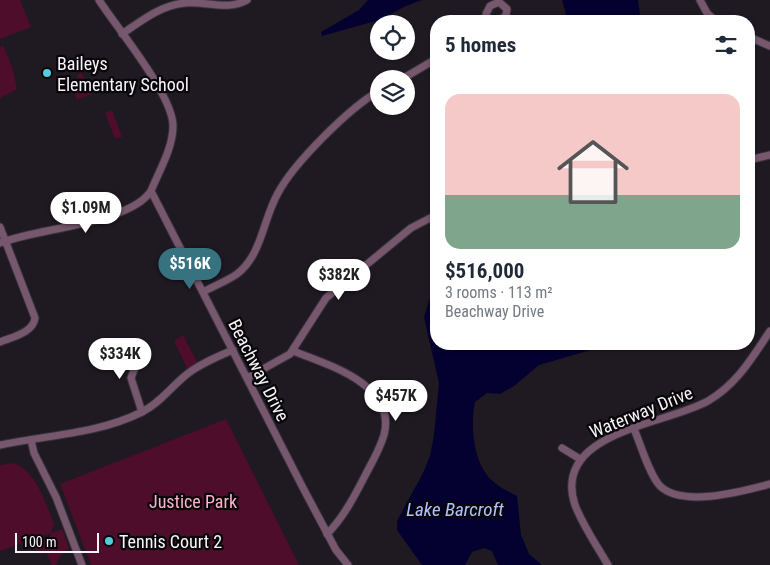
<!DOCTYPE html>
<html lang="en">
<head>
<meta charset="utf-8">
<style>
	:root { --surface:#fff; --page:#f6f6f7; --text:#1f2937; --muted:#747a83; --line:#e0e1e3; --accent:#367280 }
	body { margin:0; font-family:"Roboto Condensed",sans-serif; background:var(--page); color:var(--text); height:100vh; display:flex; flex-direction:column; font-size:19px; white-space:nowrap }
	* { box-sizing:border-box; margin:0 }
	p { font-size:16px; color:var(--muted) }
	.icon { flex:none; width:28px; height:28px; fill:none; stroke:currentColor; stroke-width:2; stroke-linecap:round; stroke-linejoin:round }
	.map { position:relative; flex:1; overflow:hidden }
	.side { position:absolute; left:430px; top:15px; width:325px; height:335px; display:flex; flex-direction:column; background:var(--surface); border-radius:20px; box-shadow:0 1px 4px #0004 }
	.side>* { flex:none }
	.tools { position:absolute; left:370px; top:15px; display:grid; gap:10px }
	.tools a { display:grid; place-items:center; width:45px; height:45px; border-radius:50%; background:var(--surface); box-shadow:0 1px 4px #0004; font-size:25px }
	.scale { position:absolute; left:15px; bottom:12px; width:84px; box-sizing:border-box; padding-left:5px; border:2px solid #f7f3f9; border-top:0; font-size:14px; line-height:18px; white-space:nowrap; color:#f7f3f9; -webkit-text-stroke:4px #080609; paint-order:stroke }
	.price { position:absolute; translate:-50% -42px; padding:0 11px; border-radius:18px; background:#fff; color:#222; font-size:16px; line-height:32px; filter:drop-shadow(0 1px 2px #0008) }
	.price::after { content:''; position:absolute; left:50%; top:30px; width:15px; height:11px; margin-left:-8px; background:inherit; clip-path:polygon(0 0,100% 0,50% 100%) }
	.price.selected { background:var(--accent); color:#fff }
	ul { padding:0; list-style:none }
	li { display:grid; align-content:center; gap:10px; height:265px; padding:0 15px }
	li+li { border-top:1px solid var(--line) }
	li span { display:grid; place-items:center; height:155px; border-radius:15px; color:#555 }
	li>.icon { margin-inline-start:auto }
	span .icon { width:90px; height:90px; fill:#fffc; stroke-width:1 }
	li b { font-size:21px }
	h2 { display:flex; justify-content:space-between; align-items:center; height:60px; padding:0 15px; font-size:21px }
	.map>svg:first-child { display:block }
</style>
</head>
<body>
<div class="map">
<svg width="770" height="565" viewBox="0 0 770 565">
	<rect width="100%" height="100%" fill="#1f1922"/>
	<!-- green -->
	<g fill="#4e0d2a">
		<path d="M 0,0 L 20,0 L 31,27 L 0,39 Z"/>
		<path d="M 3,45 L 13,70 L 17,89 L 0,98 L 0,47 Z"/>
		<path d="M 81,72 L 92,94 L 77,100 L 72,86 L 80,82 L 77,75 Z"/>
		<path d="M 112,110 L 122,137 L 115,139 L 105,113 Z"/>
		<path d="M 183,335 L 197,362 L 187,368 L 174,341 Z"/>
		<path d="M 226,419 L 299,565 L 91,565 L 60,484 Z"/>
		<path d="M 13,463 C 36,470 46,504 54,524 L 51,533 L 62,529 L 69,548 L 59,557 L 56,565 L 52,565 L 46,552 L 38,554 L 35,547 L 31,547 L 33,544 L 50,537 L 51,533 L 0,551 L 0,465 Z"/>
	</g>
	<!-- water -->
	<g fill="#040130">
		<path d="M 368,0 L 422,0 L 406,6 L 379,20 L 322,36 L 321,32 L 359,10 Z"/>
		<path d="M 562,0 L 638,0 L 641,21 L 568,21 Z"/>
		<path d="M 436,287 L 436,344 L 599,344 L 594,349 L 539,365 L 514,386 L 500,394 L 487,393 L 475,402 C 470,425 473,466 494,482 C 500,488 510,492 517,496 L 521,535 L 529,554 L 542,565 L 498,565 L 492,551 L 484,548 L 472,552 L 465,565 L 422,565 L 397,530 L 397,521 L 423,473 L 430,456 L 434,435 L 439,383 L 424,317 L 430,298 Z"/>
	</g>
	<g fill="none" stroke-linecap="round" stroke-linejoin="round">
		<!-- minor casing -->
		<g stroke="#39333c" stroke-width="9">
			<g id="minor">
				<path d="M 99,0 C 117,28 173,95 173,126 C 173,148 159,171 151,191 L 302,486 L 336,550 L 348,565"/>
				<path d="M 700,0 L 707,13 L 716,21"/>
				<path d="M 487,19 L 486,14 L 490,6 L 499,2 L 507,9 L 506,15 L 500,21"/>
				<path d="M 122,34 C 141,21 161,5 185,3 C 206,1 228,11 247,0"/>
				<path d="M 749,37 L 770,46"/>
				<path d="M 402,79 L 436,59"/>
				<path d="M 749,160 L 770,155"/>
				<path d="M 0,227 L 35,318 C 33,333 12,337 0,342"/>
				<path d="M 0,243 C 37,228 129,224 151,191"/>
				<path d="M 203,292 C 214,286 227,281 237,274 C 262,255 263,219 278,193 C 294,163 349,108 379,91"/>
				<path d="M 142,348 L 131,378 L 142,412"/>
				<path d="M 293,351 C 329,365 397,385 384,435 C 380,448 374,459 368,470 C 356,493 345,516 327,534"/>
				<path d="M 247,378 L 290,354 L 326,298 L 411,228 L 436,215"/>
				<path d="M 634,429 C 641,445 649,474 660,486 C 683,508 743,491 770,484"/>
				<path d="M 31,440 L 34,453 L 56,497 L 82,565"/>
				<path d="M 0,445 C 48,435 98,434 142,412 C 160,403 170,388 186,375 C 199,364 217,357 233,350"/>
				<path d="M 562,448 L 580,459"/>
				<path d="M 608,565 C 597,546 583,526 575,505 C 551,432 665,425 708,401 C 737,384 752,358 770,331"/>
			</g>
		</g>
		<!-- minor -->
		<use href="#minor" stroke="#76576d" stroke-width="7"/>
	</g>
	<!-- markers -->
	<g fill="#52cbda" stroke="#080609" stroke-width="2">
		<circle cx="47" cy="73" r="5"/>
		<circle cx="109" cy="541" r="5"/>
	</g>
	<g text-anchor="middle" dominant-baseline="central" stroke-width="4.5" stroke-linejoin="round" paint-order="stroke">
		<!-- poi labels -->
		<g font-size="18" fill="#f7f3f9" stroke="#080609" text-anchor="start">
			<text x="57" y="63">Baileys<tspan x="57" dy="21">Elementary School</tspan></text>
			<text x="119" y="541">Tennis Court 2</text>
		</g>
		<!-- street labels -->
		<g font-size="18" fill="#f7f3f9" stroke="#080609">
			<text transform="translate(259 370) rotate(63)">Beachway Drive</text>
			<text transform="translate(641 412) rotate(-22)">Waterway Drive</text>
		</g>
		<!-- park labels -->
		<g font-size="18" fill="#fab3c9" stroke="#080609">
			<text x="193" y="501">Justice Park</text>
		</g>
		<!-- water labels -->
		<g font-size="19" font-style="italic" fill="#b1c3ff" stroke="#080609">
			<text x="455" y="509">Lake Barcroft</text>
		</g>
	</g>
</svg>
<div class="tools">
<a><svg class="icon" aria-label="locate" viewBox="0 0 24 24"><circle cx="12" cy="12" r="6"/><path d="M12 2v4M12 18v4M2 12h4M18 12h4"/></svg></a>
<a><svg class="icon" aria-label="layers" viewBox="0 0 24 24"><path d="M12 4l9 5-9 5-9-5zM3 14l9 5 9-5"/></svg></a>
</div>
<div class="scale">100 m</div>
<b class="price" style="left:86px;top:234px">$1.09M</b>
<b class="price selected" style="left:190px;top:290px">$516K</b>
<b class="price" style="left:339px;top:301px">$382K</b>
<b class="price" style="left:120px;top:380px">$334K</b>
<b class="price" style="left:396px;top:422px">$457K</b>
<section class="side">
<h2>5 homes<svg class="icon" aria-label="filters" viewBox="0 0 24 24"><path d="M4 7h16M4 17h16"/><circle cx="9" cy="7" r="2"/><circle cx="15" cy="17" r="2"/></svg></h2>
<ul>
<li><span style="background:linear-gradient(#f6c9c9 65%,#7fa58c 0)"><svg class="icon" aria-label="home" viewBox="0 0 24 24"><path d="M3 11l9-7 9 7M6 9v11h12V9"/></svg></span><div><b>$516,000</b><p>3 rooms · 113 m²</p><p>Beachway Drive</p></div></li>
</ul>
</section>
</div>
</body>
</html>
